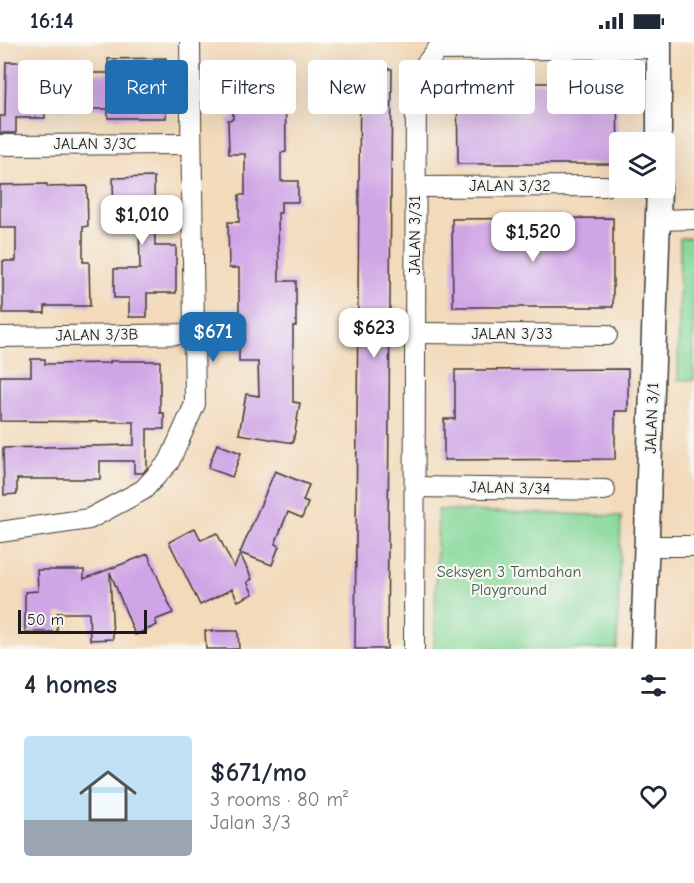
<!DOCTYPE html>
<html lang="en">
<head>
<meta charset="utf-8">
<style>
	:root { --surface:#fff; --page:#f2f2f3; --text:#1f2937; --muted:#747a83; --line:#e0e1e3; --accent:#1f6fb2 }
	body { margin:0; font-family:"Comic Neue",sans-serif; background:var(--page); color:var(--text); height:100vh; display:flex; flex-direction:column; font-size:22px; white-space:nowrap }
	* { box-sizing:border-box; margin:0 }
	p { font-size:20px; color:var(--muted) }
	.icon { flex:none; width:33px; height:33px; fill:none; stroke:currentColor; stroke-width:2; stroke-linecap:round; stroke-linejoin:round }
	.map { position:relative; height:607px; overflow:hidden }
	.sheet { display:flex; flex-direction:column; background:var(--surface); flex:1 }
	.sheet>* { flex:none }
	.guide { position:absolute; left:18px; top:18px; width:658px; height:54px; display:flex; gap:12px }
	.tools { position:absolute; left:609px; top:90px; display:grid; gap:12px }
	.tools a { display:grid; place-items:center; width:66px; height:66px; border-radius:6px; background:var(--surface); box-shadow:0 6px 24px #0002; font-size:30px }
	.scale { position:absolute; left:18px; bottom:15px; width:129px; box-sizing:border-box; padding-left:6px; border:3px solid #1c1c1c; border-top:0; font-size:16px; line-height:21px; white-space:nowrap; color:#1c1c1c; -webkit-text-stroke:4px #f6f6f2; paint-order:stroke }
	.price { position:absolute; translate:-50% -51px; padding:0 14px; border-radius:12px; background:#fff; color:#222; font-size:20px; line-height:39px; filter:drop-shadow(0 2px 3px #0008) }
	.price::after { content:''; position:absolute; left:50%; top:36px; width:18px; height:14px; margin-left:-9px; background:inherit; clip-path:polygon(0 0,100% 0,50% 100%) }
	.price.active { background:var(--accent); color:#fff }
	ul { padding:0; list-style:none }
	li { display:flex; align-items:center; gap:18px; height:150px; padding:0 24px }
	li+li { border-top:2px solid var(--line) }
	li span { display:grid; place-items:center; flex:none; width:168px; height:120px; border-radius:6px; color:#555 }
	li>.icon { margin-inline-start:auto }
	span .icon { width:72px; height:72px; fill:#fffc; stroke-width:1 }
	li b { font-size:26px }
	h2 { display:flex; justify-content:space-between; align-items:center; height:72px; padding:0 24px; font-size:26px }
	.chip { padding:0 21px; border-radius:6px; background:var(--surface); box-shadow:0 6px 24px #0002; font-size:21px; line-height:54px }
	.chip.active { background:var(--accent); color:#fff }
	.status { display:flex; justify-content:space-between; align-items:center; height:42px; padding:0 30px; background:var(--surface); direction:ltr }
	.status svg { height:16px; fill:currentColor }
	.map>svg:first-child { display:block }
</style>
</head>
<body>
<div class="status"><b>16:14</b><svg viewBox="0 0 49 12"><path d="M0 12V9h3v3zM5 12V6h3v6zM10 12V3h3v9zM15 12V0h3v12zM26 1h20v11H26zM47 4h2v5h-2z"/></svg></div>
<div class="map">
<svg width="694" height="607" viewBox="0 0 694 607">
	<rect width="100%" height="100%" fill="#f6f6f2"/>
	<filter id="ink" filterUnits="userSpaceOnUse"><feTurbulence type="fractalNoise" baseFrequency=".0167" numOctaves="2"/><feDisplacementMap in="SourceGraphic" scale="12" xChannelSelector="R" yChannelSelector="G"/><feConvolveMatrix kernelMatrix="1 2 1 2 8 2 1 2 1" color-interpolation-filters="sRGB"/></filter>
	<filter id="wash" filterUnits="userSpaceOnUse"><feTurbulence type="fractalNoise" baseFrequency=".008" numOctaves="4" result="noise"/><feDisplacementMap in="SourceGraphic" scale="24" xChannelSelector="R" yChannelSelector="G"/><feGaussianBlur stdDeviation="1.35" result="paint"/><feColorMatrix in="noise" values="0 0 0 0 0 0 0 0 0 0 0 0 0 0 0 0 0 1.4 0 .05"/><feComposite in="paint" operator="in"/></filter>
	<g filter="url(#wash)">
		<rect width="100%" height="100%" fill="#f3daba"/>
		<!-- green -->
		<g fill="#85d899" stroke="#507a5a" stroke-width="1.5">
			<path d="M 680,196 L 694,196 L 694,338 L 678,338 Z"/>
			<path d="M 438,468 L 621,474 L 617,607 L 434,607 Z"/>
		</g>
		<g id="blocks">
			<!-- building -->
			<g fill="#d0a5e6">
				<path d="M 166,16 L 166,76 L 108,76 L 108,67 L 45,67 L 45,76 L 16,76 L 16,91 L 0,91 L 0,74 L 5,74 L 6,20 L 46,20 L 46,31 L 108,31 L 108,17 Z"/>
				<path d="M 360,27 L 392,27 L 387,607 L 355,607 Z"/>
				<path d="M 285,29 L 286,110 L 281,111 L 281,139 L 298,139 L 298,160 L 281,160 L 281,171 L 278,171 L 279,239 L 296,239 L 296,284 L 293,284 L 293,360 L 300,361 L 293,401 L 239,392 L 246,352 L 259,354 L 258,320 L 239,320 L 239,226 L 229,226 L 228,180 L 239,180 L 239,153 L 245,153 L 245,112 L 229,112 L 228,78 L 233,77 L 233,30 Z"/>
				<path d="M 457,41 L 617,41 L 618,122 L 458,122 Z"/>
				<path d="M 154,135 L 155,204 L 176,204 L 176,251 L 147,251 L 147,275 L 129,275 L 129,256 L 114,256 L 114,227 L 140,227 L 139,185 L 114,185 L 113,136 Z"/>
				<path d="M 47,142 L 47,145 L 87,144 L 88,184 L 83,185 L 83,220 L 89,220 L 90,264 L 45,264 L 45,271 L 3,271 L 3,219 L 16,219 L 16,186 L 0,186 L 0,143 Z"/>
				<path d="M 613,176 L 613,265 L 453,265 L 452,177 Z"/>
				<path d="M 31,317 L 45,317 L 45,322 L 110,321 L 110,319 L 160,319 L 160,371 L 164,371 L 164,387 L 147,387 L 147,426 L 143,431 L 134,431 L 134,419 L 100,419 L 100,437 L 17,437 L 17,452 L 4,453 L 3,406 L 134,403 L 134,380 L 0,379 L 0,334 L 31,334 Z"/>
				<path d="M 628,327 L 628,369 L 615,369 L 615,417 L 444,418 L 444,377 L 455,377 L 455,328 Z"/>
				<path d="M 217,402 L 241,411 L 232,435 L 208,426 Z"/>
				<path d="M 275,429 L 309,443 L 303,459 L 308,461 L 302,476 L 288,470 L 275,502 L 279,504 L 272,523 L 240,511 Z"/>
				<path d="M 195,486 L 201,498 L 217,491 L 234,526 L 240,512 L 252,537 L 247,540 L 253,552 L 238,559 L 232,547 L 200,563 L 169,500 Z"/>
				<path d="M 148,512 L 173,571 L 155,578 L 157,583 L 135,593 L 110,530 L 113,597 L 90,598 L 89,571 L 57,571 L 57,590 L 25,590 L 25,550 L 38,549 L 37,528 L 84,528 L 84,537 Z"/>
				<path d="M 205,589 L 238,589 L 239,607 L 206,607 Z"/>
			</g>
		</g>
	</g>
	<g filter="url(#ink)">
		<use href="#blocks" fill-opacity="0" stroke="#3c3834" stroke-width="1.5"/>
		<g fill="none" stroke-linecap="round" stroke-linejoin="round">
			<!-- minor casing -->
			<g stroke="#3c3834" stroke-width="22">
				<g id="minor">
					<path d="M 0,103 L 191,102"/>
					<path d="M 415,145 L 605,144"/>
					<path d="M 659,178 L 694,177"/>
					<path d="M 416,291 L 607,293"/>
					<path d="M 0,295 L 194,292"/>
					<path d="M 415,445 L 605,448"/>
					<path d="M 0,490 L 89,477 L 143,448 L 169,420 L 195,362 L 190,0"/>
					<path d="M 647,504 L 694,504"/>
					<path d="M 414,607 L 416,35 L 437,8 L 659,6"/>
				</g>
			</g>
			<!-- tertiary casing -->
			<g stroke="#3c3834" stroke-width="27">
				<g id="tertiary">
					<path d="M 659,100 L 659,0"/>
					<path d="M 643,607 L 659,146"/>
				</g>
			</g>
			<!-- minor -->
			<use href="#minor" stroke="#fff" stroke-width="20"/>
			<!-- tertiary -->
			<use href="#tertiary" stroke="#fff" stroke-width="24"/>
		</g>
	</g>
	<g text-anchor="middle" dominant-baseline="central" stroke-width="4.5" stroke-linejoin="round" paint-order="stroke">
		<!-- street labels -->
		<g font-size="16" fill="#1c1c1c" stroke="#f6f6f2">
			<text x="95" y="102">JALAN 3/3C</text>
			<text x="510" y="144">JALAN 3/32</text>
			<text transform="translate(415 193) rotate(-90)">JALAN 3/31</text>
			<text x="512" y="292">JALAN 3/33</text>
			<text transform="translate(97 293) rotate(-1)">JALAN 3/3B</text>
			<text transform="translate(652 376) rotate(-88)">JALAN 3/1</text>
			<text transform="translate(510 446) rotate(1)">JALAN 3/34</text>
		</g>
		<!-- park labels -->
		<g font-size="16" fill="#415e48" stroke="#f6f6f2">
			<text x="509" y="530">Seksyen 3 Tambahan<tspan x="509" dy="18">Playground</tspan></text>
		</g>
	</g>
</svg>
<div class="tools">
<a><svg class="icon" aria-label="layers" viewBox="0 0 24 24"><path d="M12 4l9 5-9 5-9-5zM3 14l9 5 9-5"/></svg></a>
</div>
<div class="scale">50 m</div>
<b class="price" style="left:142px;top:204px">$1,010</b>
<b class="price" style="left:533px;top:221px">$1,520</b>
<b class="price" style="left:374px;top:317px">$623</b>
<b class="price active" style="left:213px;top:321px">$671</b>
<div class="guide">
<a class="chip">Buy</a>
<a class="chip active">Rent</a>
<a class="chip">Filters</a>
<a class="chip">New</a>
<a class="chip">Apartment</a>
<a class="chip">House</a>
</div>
</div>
<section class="sheet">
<h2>4 homes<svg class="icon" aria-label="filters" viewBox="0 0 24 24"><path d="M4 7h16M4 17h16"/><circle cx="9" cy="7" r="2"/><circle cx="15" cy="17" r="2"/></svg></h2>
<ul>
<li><span style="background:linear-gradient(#bfe0f5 70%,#9aa5b1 0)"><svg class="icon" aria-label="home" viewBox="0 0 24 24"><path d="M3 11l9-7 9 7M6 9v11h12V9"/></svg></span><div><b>$671/mo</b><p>3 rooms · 80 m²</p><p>Jalan 3/3</p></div><svg class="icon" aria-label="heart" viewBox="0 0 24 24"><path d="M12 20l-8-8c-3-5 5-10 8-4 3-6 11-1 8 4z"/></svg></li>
</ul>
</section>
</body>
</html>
